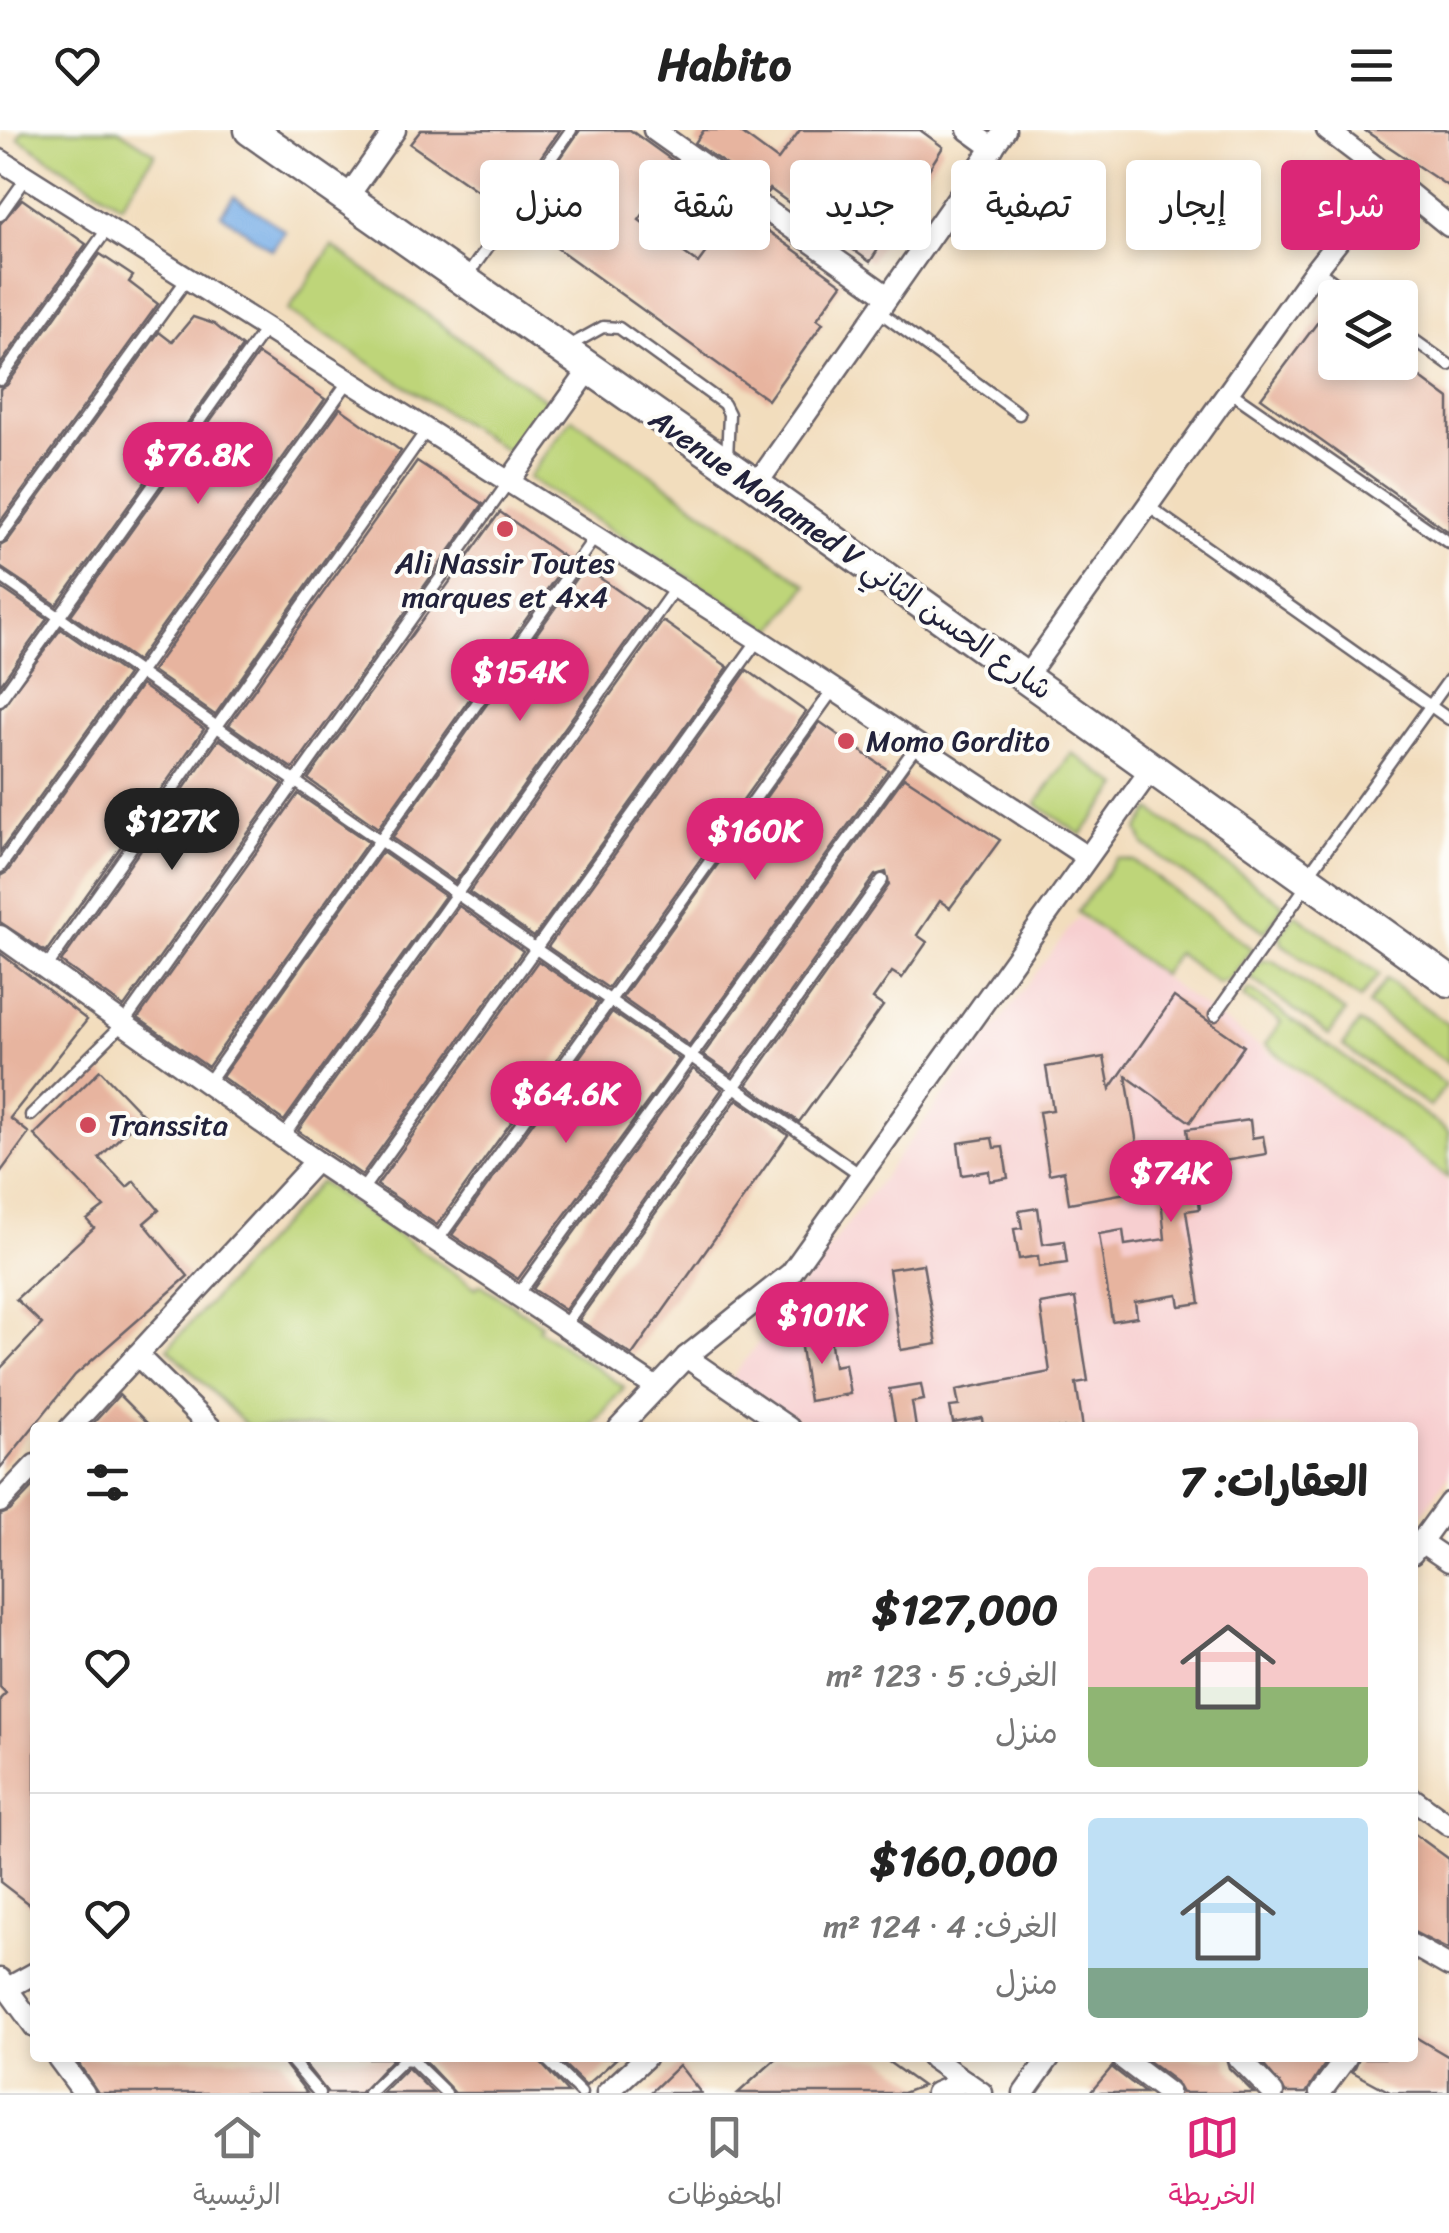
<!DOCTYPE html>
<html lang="ar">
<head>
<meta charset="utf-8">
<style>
	:root { --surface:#fff; --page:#f2f2f2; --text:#222; --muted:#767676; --line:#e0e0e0; --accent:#db2777 }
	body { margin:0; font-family:Sriracha,"Playpen Sans Arabic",sans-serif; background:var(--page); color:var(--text); direction:rtl; height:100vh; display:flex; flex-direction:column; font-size:38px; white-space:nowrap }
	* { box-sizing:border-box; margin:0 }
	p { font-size:32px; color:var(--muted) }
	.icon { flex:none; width:55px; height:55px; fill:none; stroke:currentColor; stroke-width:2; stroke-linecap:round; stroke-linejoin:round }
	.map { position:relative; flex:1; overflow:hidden; direction:ltr }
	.details { position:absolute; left:30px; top:1292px; width:1388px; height:640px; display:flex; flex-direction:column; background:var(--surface); border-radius:10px; box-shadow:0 5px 15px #0003; direction:rtl }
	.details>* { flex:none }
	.guide { position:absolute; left:30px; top:30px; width:1390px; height:90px; direction:rtl; display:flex; gap:20px }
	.fabs { position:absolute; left:1318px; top:150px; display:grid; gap:20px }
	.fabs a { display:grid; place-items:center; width:100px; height:100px; border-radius:10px; background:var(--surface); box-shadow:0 5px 15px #0003; font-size:50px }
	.price { position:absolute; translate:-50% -85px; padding:0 22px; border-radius:35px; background:var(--accent); color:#fff; font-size:32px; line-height:65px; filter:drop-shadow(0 2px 5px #0008) }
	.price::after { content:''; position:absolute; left:50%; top:60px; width:30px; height:22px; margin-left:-15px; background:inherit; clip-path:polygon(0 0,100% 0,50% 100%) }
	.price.active { background:#222; color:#fff }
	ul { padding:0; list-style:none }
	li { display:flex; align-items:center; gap:30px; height:250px; padding:0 50px }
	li+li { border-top:2px solid var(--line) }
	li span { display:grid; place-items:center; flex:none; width:280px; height:200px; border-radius:10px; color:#555 }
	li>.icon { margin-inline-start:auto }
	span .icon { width:120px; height:120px; fill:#fffc; stroke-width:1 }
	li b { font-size:42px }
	h2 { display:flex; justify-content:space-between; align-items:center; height:120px; padding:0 50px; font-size:42px }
	.pill { padding:0 35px; border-radius:10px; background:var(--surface); box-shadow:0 5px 15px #0003; font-size:35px; line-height:90px }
	.pill.active { background:var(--accent); color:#fff }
	header { display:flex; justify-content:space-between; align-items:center; height:130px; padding:0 50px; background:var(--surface); font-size:45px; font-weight:800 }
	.tab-bar { display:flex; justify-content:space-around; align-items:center; height:140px; border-top:2px solid var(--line); background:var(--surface); font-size:28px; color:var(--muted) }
	.tab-bar a { display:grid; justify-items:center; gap:5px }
	.tab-bar .active { color:var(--accent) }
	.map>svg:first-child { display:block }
</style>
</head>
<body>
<header><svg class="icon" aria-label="menu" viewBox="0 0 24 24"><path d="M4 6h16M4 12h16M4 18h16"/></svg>Habito<svg class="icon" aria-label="heart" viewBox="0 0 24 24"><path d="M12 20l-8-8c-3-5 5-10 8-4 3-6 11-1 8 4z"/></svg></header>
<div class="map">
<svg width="1449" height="1963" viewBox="0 0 1449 1963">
	<rect width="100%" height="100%" fill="#fdfcf7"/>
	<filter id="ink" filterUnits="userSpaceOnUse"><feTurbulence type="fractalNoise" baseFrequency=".01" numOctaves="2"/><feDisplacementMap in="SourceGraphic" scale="20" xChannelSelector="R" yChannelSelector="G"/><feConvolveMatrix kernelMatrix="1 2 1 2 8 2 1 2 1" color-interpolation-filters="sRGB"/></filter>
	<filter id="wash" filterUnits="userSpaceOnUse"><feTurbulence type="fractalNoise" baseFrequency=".0048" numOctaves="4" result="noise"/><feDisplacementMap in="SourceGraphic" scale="40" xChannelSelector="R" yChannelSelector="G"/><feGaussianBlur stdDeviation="2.25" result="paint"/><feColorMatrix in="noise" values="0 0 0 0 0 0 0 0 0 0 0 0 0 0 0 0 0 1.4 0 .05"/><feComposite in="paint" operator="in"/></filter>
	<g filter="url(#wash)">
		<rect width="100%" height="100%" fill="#f2ddbd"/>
		<!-- built -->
		<path fill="#f7cfd0" d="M 1078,787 L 1449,1052 L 1449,1345 L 1413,1397 L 1412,1298 L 810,1297 L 731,1249 Z"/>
		<!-- green -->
		<g fill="#bed579" stroke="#707c5a" stroke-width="2.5">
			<path d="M 23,0 L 119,0 L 155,23 L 121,75 L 18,8 Z"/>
			<path d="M 332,116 L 550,273 L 512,324 L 288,181 Z"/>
			<path d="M 572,288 L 807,455 L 773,500 L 528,348 Z"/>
			<path d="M 1072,623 L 1119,656 L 1081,705 L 1036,674 Z"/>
			<path d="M 1151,680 L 1284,775 L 1265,802 L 1144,715 L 1138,699 Z"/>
			<path d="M 1117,728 L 1134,731 L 1252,819 L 1232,847 L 1219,854 L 1177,823 L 1162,845 L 1077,782 Z"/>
			<path d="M 1295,784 L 1379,844 L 1360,869 L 1282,814 L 1280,805 Z"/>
			<path d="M 1272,830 L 1345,882 L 1329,905 L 1249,847 L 1261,831 Z"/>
			<path d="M 1386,849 L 1449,895 L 1449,934 L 1368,875 Z"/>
			<path d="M 1249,859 L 1449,1002 L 1449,1048 L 1265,915 L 1281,892 L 1243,867 Z"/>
			<path d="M 1359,892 L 1446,955 L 1430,977 L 1343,916 Z"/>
			<path d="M 320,1052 L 476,1158 L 480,1154 L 541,1194 L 538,1199 L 624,1257 L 591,1297 L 248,1297 L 168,1218 Z"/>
		</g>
		<!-- water -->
		<path fill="#78aee7" stroke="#4d6891" stroke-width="2.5" d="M 234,66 L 285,101 L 272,120 L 221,84 Z"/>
		<g id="blocks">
			<!-- building -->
			<g fill="#e7b49f">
				<path d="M 421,0 L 560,0 L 504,79 L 410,14 Z"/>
				<path d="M 580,0 L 630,0 L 687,41 L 671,63 L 663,57 L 639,90 L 698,133 L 732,86 L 756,104 L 761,96 L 842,154 L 817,189 L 823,193 L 768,270 L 518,90 Z"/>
				<path d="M 704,0 L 737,0 L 778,30 L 800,0 L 920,0 L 943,17 L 870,132 L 770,59 L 767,63 L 695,13 Z"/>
				<path d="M 1364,0 L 1449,0 L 1449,57 Z"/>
				<path d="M 22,69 L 86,114 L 0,235 L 0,94 Z"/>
				<path d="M 100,124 L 133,146 L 129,152 L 158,174 L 0,392 L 0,259 L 7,255 Z"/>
				<path d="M 1335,169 L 1335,232 L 1399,232 L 1449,269 L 1449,402 L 1261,268 Z"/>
				<path d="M 193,187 L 214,194 L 242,217 L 57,475 L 0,437 L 0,416 L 7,412 L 159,202 L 172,212 Z"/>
				<path d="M 258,224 L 325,269 L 137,531 L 71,485 Z"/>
				<path d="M 340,278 L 401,321 L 215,585 L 152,541 Z"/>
				<path d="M 417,331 L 483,374 L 293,639 L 229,595 Z"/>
				<path d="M 500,382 L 568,430 L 378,698 L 308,649 Z"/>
				<path d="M 584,437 L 648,481 L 455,752 L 392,708 Z"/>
				<path d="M 0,457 L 47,489 L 0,555 Z"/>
				<path d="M 663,491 L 728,537 L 534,807 L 469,762 Z"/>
				<path d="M 61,499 L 127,545 L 0,722 L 0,579 Z"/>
				<path d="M 747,540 L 806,582 L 608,858 L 548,817 Z"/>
				<path d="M 141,555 L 204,599 L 46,822 L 0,792 L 0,746 L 7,742 Z"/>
				<path d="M 820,592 L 888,640 L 689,915 L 622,868 Z"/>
				<path d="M 219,609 L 283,654 L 124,877 L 61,832 Z"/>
				<path d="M 904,647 L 1000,710 L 950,778 L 940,771 L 917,805 L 927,812 L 902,848 L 892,842 L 873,869 L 883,876 L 799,992 L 747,955 L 889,755 L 886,742 L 875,745 L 732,945 L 703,925 Z"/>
				<path d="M 298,664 L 368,712 L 208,937 L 138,888 Z"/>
				<path d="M 382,722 L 445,766 L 284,991 L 222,947 Z"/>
				<path d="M 459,776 L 523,821 L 362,1045 L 298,1001 Z"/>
				<path d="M 0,823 L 87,890 L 10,988 L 29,1003 L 0,1043 Z"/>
				<path d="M 538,831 L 598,872 L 437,1095 L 377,1055 Z"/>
				<path d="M 1174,867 L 1244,916 L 1190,992 L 1126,946 L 1138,1020 L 1120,1023 L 1126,1063 L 1069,1073 L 1064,1041 L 1049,1044 L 1039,982 L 1053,980 L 1046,937 L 1104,927 L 1110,959 Z"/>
				<path d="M 612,882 L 679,929 L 518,1149 L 452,1105 Z"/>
				<path d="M 693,939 L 722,959 L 565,1180 L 533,1159 Z"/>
				<path d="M 100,940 L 143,985 L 99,1028 L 127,1057 L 134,1051 L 159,1080 L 144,1093 L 188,1146 L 75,1245 L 0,1338 L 0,1239 L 42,1194 L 16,1169 L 94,1098 L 87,1090 L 104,1077 L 34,1005 Z"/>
				<path d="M 737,969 L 788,1005 L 632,1225 L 579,1190 Z"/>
				<path d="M 1250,990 L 1252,1008 L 1263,1006 L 1266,1024 L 1194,1036 L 1200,1079 L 1186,1081 L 1200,1173 L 1180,1176 L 1178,1165 L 1135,1172 L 1137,1187 L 1112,1191 L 1099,1104 L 1123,1100 L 1125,1115 L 1165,1109 L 1157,1027 L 1190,1022 L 1187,999 Z"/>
				<path d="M 992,1008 L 994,1018 L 1003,1017 L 1008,1048 L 990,1051 L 989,1041 L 962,1045 L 958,1013 Z"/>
				<path d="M 1038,1078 L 1043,1114 L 1064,1111 L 1067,1133 L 1039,1137 L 1038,1126 L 1019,1129 L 1014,1099 L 1022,1098 L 1019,1081 Z"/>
				<path d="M 923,1134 L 937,1214 L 901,1220 L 889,1139 Z"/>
				<path d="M 1075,1168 L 1088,1251 L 1076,1253 L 1083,1298 L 983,1298 L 982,1288 L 953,1293 L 950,1277 L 959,1276 L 956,1260 L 1050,1242 L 1040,1174 Z"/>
				<path d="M 829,1199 L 834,1236 L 845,1234 L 850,1264 L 809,1271 L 799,1204 Z"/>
				<path d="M 921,1254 L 924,1270 L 912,1272 L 916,1298 L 896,1298 L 889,1259 Z"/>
				<path d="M 119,1265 L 152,1298 L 89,1298 Z"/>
				<path d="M 35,1355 L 35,1779 L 0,1752 L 0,1569 L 6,1563 L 0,1557 L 0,1385 L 10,1381 Z"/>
				<path d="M 1412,1702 L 1449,1729 L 1449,1820 L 1412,1801 Z"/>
				<path d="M 1412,1905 L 1449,1927 L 1449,1963 L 1392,1963 L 1353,1942 L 1359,1928 L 1412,1928 Z"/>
				<path d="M 75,1928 L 280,1928 L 307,1963 L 98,1963 Z"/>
				<path d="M 300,1928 L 393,1928 L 360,1963 L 328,1963 Z"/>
				<path d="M 422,1928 L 536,1928 L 568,1963 L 455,1963 Z"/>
				<path d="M 557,1928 L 617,1928 L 586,1956 Z"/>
				<path d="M 777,1928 L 883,1928 L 922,1956 L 903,1963 L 738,1963 Z"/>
				<path d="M 1144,1928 L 1226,1928 L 1229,1938 L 1254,1963 L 1182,1963 L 1176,1952 Z"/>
				<path d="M 1258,1928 L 1329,1928 L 1306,1963 L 1286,1963 Z"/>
				<path d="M 679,1935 L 701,1963 L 650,1963 Z"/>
				<path d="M 1112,1937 L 1114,1939 L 1145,1963 L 1090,1963 Z"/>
				<path d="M 407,1938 L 408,1938 L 433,1963 L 382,1963 Z"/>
			</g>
		</g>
	</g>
	<g filter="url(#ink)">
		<use href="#blocks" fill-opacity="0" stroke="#6b6368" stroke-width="2.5"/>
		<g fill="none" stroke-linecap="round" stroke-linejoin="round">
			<!-- lane casing -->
			<g stroke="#6b6368" stroke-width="15">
				<g id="lane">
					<path d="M 0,85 L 27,47"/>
					<path d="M 1316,139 L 1355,168"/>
					<path d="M 467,146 L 571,0"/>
					<path d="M 877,180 L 1019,284"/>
					<path d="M 1400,200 L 1449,235"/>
					<path d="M 567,217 L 603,197 L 619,198 L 724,274 L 729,284 L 727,328"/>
					<path d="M 0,250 L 108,98"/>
					<path d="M 1229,261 L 1449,413"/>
					<path d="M 1148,376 L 1449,589"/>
					<path d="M 0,407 L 187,149"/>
					<path d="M 0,446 L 861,1045"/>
					<path d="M 0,570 L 265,199"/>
					<path d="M 0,737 L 348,252"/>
					<path d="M 1306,748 L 1449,550"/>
					<path d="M 46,838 L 426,301"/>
					<path d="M 1215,885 L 1309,752"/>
					<path d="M 207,954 L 595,407"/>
					<path d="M 31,985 L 123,894 L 508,353"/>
					<path d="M 283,1007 L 676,457"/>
					<path d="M 362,1060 L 758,510"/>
					<path d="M 437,1111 L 833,560"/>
					<path d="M 518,1165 L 917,615"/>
					<path d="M 564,1196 L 882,750"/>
					<path d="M 289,1928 L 319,1963"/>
					<path d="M 545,1928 L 581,1963"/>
					<path d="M 369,1963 L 404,1929 L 412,1930 L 446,1963"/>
				</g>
			</g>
			<!-- street casing -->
			<g stroke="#6b6368" stroke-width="25">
				<g id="street">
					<path d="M 654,0 L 886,165"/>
					<path d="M 968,0 L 993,18"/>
					<path d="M 0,30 L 759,510 L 1087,727"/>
					<path d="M 1389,47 L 1449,96"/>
					<path d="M 347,68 L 395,0"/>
					<path d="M 508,353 L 590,239"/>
					<path d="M 756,355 L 1005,0"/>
					<path d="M 1025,548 L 1316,139 L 1389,47 L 1327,0"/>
					<path d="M 0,806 L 316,1031 L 655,1257"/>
					<path d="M 137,1225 L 211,1298"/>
					<path d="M 686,1227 L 789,1298"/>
					<path d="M 70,1298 L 316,1031"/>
					<path d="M 619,1298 L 686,1227 L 791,1143 L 1151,639"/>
					<path d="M 0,1372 L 35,1335"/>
					<path d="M 1421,1412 L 1449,1431"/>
					<path d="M 1412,1424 L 1449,1373"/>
					<path d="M 1412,1668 L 1449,1695"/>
					<path d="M 1412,1815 L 1449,1836"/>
					<path d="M 0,1849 L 35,1897"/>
					<path d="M 6,1859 L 35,1843"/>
					<path d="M 58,1928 L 84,1963"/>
					<path d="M 932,1928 L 982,1963"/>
					<path d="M 1122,1928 L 1168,1963"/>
					<path d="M 1239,1928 L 1273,1963"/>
					<path d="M 607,1963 L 645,1928"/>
					<path d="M 936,1963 L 965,1951"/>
					<path d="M 1024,1963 L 1049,1928"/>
					<path d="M 1320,1963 L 1346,1928"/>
				</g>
			</g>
			<!-- primary casing -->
			<g stroke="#6b6368" stroke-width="35">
				<path id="primary" d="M 250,0 L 756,355 L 1449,851"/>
			</g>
			<!-- lane -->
			<use href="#lane" stroke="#fff" stroke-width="10"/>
			<!-- street -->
			<use href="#street" stroke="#fff" stroke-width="20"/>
			<!-- primary -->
			<use href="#primary" stroke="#fff" stroke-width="30"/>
		</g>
	</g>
	<!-- markers -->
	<g fill="#d1495b" stroke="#fdfcf7" stroke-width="4">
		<circle cx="505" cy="399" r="10"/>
		<circle cx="846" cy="611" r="10"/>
		<circle cx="88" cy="995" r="10"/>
	</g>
	<g text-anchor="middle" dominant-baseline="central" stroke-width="8" stroke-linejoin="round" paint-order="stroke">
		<!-- street labels -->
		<g font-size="30" fill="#22223b" stroke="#fdfcf7">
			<text transform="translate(851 424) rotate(35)">Avenue Mohamed V شارع الحسن الثاني</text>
		</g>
		<!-- poi labels -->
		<g font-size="30" fill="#22223b" stroke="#fdfcf7" text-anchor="start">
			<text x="505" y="433" text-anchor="middle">Ali Nassir Toutes<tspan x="505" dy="34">marques et 4x4</tspan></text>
			<text x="866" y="611">Momo Gordito</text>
			<text x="108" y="995">Transsita</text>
		</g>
	</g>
</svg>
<div class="fabs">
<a><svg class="icon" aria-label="layers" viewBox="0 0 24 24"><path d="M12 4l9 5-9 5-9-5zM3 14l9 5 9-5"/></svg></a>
</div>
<b class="price" style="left:198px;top:377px">$76.8K</b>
<b class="price" style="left:520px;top:594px">$154K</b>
<b class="price active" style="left:172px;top:743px">$127K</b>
<b class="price" style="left:755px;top:753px">$160K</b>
<b class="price" style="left:566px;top:1016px">$64.6K</b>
<b class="price" style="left:1171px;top:1095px">$74K</b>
<b class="price" style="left:822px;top:1237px">$101K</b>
<div class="guide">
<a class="pill active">شراء</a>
<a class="pill">إيجار</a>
<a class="pill">تصفية</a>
<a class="pill">جديد</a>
<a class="pill">شقة</a>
<a class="pill">منزل</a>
</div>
<section class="details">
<h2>العقارات: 7<svg class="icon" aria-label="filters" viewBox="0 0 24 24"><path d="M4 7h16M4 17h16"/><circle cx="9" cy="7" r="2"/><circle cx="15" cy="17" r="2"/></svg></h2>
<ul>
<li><span style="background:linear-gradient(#f6c9c9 60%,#8fb573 0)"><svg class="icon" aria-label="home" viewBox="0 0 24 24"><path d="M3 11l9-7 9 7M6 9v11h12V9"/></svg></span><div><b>$127,000</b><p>الغرف: 5 · 123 m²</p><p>منزل</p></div><svg class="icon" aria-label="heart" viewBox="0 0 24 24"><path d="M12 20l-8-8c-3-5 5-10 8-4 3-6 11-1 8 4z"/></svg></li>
<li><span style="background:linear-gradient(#bfe0f5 75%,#7fa58c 0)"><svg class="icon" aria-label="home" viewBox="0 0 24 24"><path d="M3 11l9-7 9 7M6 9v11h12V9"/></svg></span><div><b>$160,000</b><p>الغرف: 4 · 124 m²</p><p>منزل</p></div><svg class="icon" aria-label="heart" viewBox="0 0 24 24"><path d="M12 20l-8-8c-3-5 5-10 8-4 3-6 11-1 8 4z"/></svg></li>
</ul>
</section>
</div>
<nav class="tab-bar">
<a class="active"><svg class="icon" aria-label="map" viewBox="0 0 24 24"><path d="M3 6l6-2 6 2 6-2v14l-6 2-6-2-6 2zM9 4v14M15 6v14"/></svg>الخريطة</a>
<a><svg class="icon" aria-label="saved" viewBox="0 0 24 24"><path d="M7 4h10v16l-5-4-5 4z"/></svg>المحفوظات</a>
<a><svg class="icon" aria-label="home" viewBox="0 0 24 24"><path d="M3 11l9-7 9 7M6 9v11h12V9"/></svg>الرئيسية</a>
</nav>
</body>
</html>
